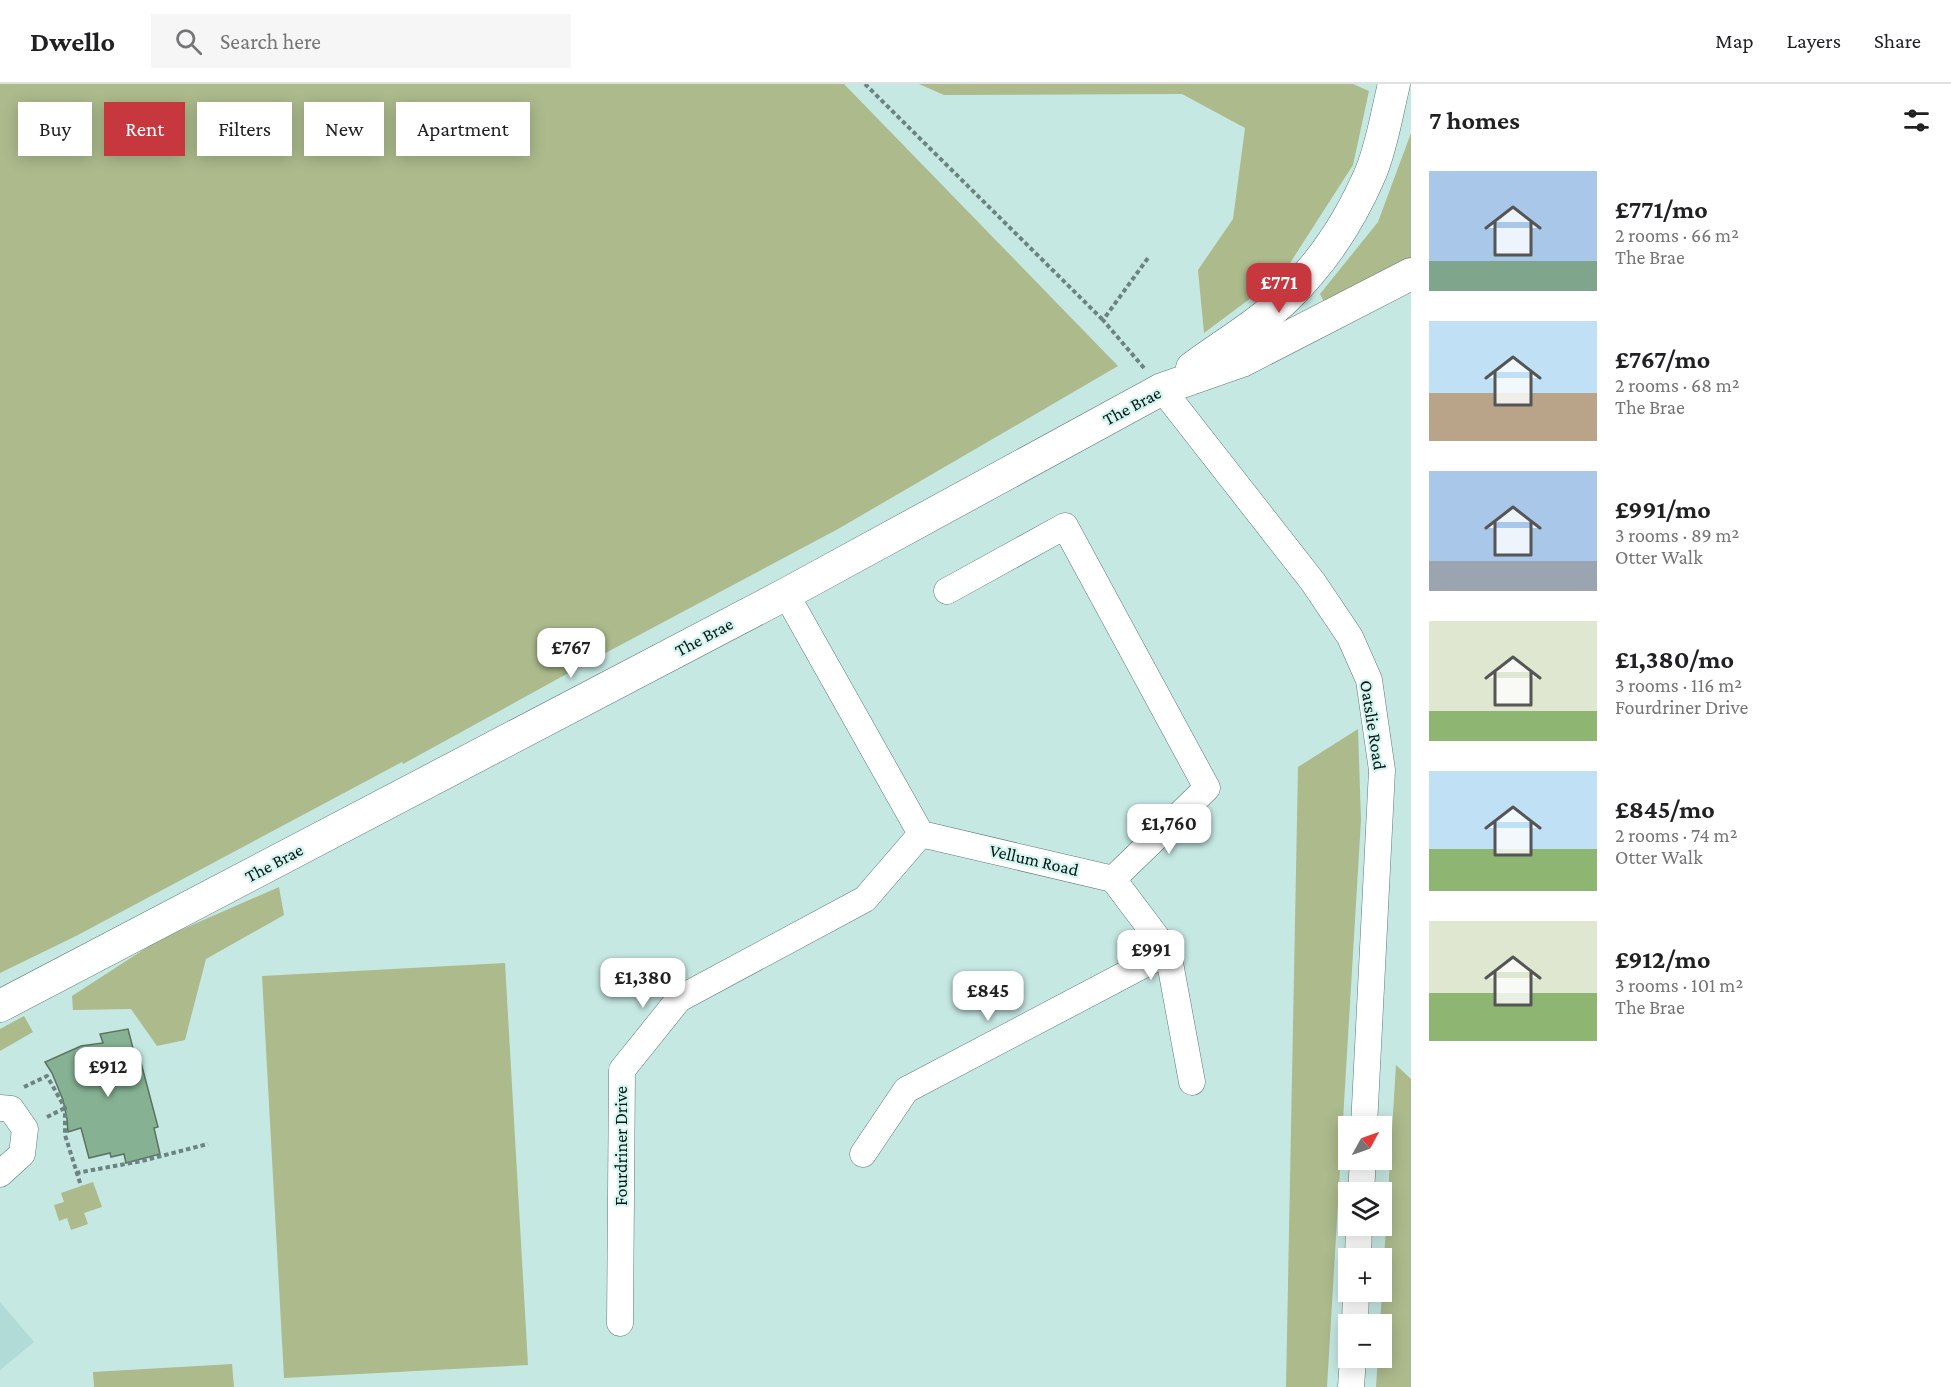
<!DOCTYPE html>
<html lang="en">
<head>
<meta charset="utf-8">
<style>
	:root { --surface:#fff; --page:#f6f6f6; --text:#202124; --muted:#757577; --line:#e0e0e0; --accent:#c7373e }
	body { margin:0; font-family:"Crimson Pro",serif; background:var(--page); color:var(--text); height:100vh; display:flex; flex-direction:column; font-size:22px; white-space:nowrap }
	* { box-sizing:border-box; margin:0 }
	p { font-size:20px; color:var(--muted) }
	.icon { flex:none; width:33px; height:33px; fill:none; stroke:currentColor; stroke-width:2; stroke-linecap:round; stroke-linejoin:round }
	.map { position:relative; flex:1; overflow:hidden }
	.details { display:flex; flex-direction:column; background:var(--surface); width:540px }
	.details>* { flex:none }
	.guide { position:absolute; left:18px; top:18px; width:570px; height:54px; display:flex; gap:12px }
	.needle { width:39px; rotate:50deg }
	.controls { position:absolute; left:1338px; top:1032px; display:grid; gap:12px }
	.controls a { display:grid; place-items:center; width:54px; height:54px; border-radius:0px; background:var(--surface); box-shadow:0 3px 15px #0003; font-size:30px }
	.price { position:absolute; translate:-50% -51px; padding:0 14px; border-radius:12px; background:#fff; color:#222; font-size:20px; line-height:39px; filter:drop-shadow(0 2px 3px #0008) }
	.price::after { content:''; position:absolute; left:50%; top:36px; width:18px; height:14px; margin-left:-9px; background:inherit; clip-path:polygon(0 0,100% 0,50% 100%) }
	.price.current { background:var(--accent); color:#fff }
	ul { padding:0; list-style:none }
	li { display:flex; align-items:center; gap:18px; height:150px; padding:0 18px }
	li span { display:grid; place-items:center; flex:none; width:168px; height:120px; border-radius:0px; color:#555 }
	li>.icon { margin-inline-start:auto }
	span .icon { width:72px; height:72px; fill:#fffc; stroke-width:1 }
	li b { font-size:26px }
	h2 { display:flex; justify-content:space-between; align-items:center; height:72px; padding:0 18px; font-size:26px }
	.chip { padding:0 21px; border-radius:0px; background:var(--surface); box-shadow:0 3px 15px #0003; font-size:21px; line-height:54px }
	.chip.current { background:var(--accent); color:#fff }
	header { display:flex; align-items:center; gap:36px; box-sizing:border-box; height:84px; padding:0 30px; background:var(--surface); border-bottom:2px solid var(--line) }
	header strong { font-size:28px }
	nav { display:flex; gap:33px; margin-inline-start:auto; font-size:21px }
	.search { width:420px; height:54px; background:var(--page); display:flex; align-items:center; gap:15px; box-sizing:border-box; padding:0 21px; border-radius:0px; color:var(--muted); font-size:22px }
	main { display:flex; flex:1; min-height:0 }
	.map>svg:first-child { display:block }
</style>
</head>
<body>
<header>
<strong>Dwello</strong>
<div class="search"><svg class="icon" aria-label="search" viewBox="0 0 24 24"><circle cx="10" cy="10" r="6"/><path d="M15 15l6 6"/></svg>Search here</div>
<nav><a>Map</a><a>Layers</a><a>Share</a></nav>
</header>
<main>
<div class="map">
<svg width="1411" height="1303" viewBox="0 0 1411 1303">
	<rect width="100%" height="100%" fill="#c6e8e3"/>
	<!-- built -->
	<path fill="#b1dbd6" d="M 0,1218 L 34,1258 L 0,1286 Z"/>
	<!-- green -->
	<g fill="#acba8c">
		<path d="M 0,0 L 844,0 L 1118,282 L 838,445 L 583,581 L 403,680 L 402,678 L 76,852 L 0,889 Z"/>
		<path d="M 919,0 L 1353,0 L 1369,7 L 1353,81 L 1283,190 L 1204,249 L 1198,186 L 1233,135 L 1245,44 L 1182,10 L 944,11 Z"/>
		<path d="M 1411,49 L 1411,177 L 1326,222 L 1320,210 L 1378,138 Z"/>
		<path d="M 1358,645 L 1361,736 L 1327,1303 L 1286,1303 L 1298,683 Z"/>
		<path d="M 279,803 L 284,831 L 206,875 L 185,956 L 157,962 L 131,925 L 73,926 L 72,912 L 160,855 Z"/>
		<path d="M 505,879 L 528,1281 L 284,1294 L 262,892 Z"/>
		<path d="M 24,932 L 33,948 L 0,967 L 0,945 Z"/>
		<path d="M 1396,981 L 1411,995 L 1411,1303 L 1376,1303 L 1378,1274 L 1382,1274 L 1382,1240 L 1380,1240 Z"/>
		<path d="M 93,1098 L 102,1123 L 84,1129 L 88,1140 L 71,1146 L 67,1134 L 59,1137 L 54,1121 L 64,1118 L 61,1109 Z"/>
		<path d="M 232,1280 L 234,1303 L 94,1303 L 93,1288 Z"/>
	</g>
	<!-- building -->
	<path fill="#86b293" stroke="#5c7262" stroke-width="1.5" d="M 128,945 L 136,976 L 140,975 L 158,1043 L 154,1044 L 160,1070 L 126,1079 L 124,1070 L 111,1073 L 110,1069 L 89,1074 L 81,1044 L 68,1048 L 67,1035 L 63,1016 L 52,989 L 45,978 L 81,962 L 103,959 L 100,950 Z"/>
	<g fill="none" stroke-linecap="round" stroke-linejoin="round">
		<!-- minor casing -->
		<g stroke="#5b7a76" stroke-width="27">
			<g id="minor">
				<path d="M 1162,305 L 1313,498 L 1350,553 L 1369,596 L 1382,686 L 1364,1042"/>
				<path d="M 786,510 L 921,750 L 1113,795 L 1207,704 L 1065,442 L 947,507"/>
				<path d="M 1113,795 L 1168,868 L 1192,998"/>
				<path d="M 0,1024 L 11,1025 L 25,1045 L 22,1070 L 0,1090"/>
				<path d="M 863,1070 L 906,1006 L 1168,868"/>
				<path d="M 1361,1108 L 1363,1076"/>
				<path d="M 1358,1174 L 1359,1142"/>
				<path d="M 620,1239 L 622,986 L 679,915 L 865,815 L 921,750"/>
				<path d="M 1355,1240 L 1356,1208"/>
				<path d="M 1351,1303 L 1353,1274"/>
			</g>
		</g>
		<!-- major casing -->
		<g stroke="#5b7a76" stroke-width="33">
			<g id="major">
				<path d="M 1192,284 C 1223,261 1259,240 1287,213 C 1323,178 1351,135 1371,88 C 1382,61 1387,29 1394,0"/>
				<path d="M 0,922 L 786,510 L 1162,305 L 1242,277 L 1411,190"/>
			</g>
		</g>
		<!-- path -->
		<g stroke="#6c8481" stroke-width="4" stroke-dasharray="4.5 3" stroke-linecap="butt">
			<path d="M 865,0 L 1103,236"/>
			<path d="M 1144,284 L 1103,236 L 1148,174"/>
			<path d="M 24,1003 L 47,992 L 65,1024 L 65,1051 L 81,1102"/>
			<path d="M 47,1033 L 65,1024"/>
			<path d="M 76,1089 L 142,1077 L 208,1060"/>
		</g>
		<!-- minor -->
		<use href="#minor" stroke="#fff" stroke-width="26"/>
		<!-- major -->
		<use href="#major" stroke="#fff" stroke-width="32"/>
	</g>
	<g text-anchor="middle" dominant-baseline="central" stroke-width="4.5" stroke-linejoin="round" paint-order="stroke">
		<!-- street labels -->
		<g font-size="18" fill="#081513" stroke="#d3f5f0">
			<text transform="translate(1132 322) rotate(-28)">The Brae</text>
			<text transform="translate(704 553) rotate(-28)">The Brae</text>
			<text transform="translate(1373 641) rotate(81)">Oatslie Road</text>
			<text transform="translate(1034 776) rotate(13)">Vellum Road</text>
			<text transform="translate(274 779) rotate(-28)">The Brae</text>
			<text transform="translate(621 1062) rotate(-90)">Fourdriner Drive</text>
		</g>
	</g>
</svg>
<div class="controls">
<a><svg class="needle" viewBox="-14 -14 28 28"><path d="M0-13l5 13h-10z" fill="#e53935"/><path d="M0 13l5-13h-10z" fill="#757577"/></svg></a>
<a><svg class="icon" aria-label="layers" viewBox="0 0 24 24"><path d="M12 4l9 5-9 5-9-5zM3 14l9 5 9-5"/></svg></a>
<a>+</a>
<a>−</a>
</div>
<b class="price current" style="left:1279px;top:230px">£771</b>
<b class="price" style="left:571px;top:595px">£767</b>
<b class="price" style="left:1169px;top:771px">£1,760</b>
<b class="price" style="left:1151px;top:897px">£991</b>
<b class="price" style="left:643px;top:925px">£1,380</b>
<b class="price" style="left:988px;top:938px">£845</b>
<b class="price" style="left:108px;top:1014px">£912</b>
<div class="guide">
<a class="chip">Buy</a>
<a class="chip current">Rent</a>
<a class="chip">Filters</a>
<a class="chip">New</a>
<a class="chip">Apartment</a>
</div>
</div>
<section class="details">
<h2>7 homes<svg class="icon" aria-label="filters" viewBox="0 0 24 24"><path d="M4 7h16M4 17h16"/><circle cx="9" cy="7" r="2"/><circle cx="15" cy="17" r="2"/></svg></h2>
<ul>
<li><span style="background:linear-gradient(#a9c7e8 75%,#7fa58c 0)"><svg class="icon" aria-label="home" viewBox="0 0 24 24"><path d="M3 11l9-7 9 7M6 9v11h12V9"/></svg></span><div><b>£771/mo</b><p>2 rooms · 66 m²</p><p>The Brae</p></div></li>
<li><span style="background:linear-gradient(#bfe0f5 60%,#b9a48a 0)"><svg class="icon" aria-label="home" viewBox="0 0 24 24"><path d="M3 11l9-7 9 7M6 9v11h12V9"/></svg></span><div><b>£767/mo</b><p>2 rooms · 68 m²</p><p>The Brae</p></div></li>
<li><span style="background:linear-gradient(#a9c7e8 75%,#9aa5b1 0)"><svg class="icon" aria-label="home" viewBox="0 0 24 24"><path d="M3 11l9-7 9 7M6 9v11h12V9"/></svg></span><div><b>£991/mo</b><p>3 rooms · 89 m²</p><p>Otter Walk</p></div></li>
<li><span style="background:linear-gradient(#dfe7d0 75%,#8fb573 0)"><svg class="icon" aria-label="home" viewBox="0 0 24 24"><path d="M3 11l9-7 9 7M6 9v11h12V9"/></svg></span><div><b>£1,380/mo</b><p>3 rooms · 116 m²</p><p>Fourdriner Drive</p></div></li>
<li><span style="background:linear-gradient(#bfe0f5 65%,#8fb573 0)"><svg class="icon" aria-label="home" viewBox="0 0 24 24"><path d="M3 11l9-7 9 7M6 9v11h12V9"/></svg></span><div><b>£845/mo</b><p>2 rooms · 74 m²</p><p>Otter Walk</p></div></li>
<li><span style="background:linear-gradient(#dfe7d0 60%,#8fb573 0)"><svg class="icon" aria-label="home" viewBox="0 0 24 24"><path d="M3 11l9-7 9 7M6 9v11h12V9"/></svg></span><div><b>£912/mo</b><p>3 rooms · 101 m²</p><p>The Brae</p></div></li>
</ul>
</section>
</main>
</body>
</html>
